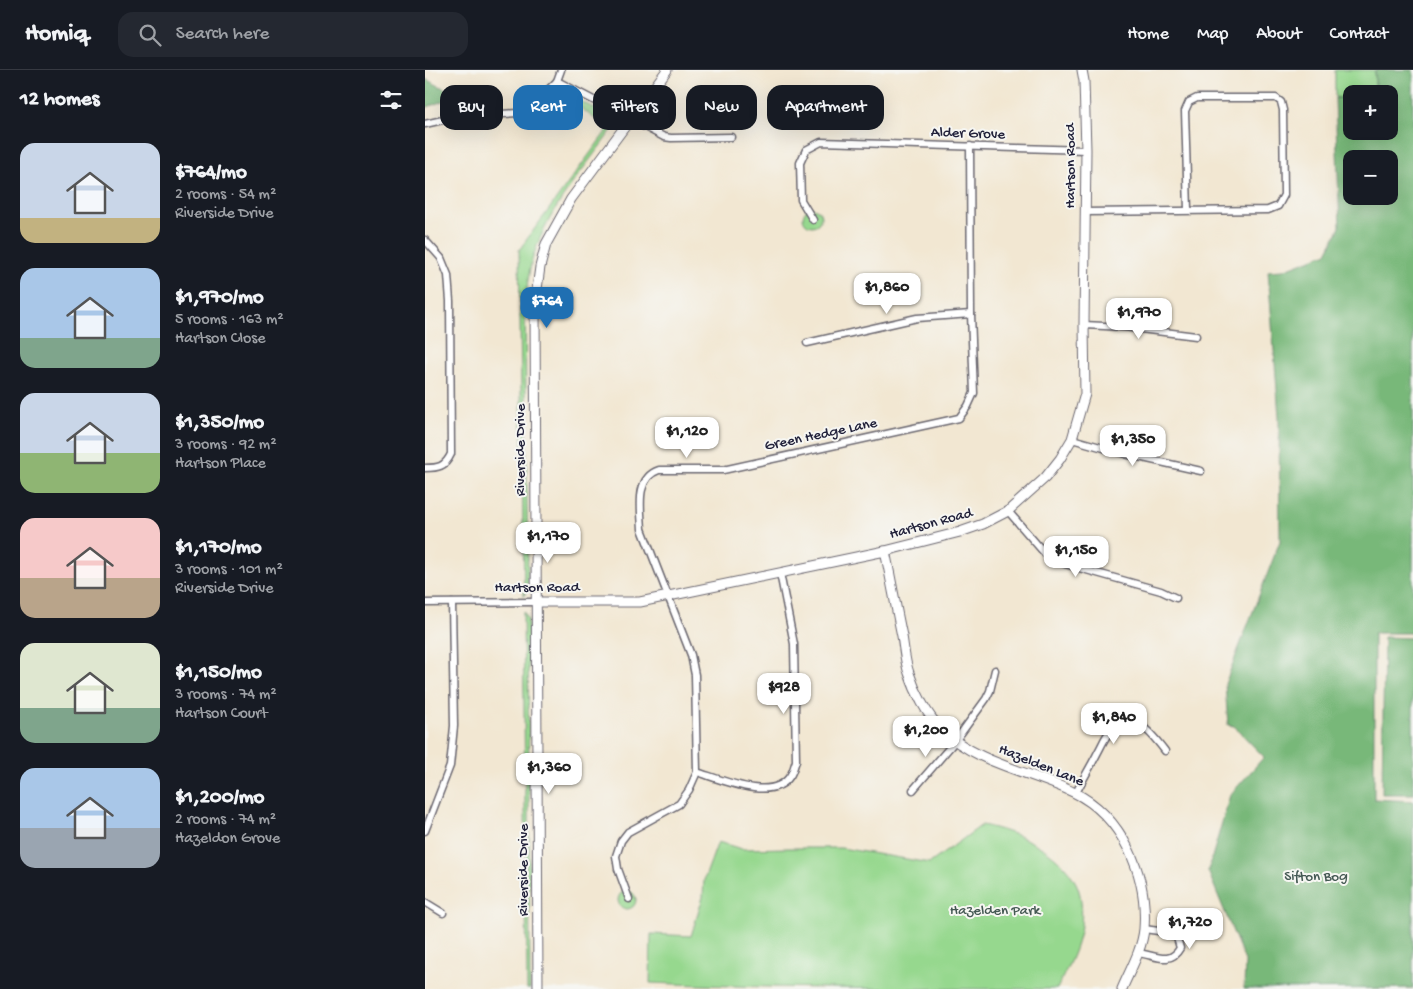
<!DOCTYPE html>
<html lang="en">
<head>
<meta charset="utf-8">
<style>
	:root { --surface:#171b24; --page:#242831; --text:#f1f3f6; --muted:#9ea1a6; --line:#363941; --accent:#1f6fb2 }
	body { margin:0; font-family:"Gochi Hand",sans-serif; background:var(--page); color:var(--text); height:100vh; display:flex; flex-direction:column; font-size:19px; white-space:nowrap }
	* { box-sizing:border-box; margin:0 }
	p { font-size:16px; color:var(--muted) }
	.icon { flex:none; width:28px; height:28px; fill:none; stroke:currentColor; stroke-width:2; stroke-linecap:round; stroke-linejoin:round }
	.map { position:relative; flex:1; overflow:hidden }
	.drawer { display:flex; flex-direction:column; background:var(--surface); width:425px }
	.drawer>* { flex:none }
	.guide { position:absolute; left:15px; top:15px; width:475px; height:45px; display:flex; gap:10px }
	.controls { position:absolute; left:918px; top:15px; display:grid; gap:10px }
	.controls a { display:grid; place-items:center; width:55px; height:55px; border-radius:10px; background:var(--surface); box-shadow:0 5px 20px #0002; font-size:25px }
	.price { position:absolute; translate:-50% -42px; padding:0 11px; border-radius:10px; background:#fff; color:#222; font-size:16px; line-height:32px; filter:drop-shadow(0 1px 2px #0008) }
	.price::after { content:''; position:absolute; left:50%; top:30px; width:15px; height:11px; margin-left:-8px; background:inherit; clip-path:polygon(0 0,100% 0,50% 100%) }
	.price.current { background:var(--accent); color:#fff }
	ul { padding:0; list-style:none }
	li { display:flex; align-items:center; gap:15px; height:125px; padding:0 20px }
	li span { display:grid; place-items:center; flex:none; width:140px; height:100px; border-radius:15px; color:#555 }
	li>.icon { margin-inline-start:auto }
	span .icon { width:60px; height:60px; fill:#fffc; stroke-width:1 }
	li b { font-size:21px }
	h2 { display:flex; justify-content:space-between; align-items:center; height:60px; padding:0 20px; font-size:21px }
	.pill { padding:0 18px; border-radius:15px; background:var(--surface); box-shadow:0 5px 20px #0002; font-size:18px; line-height:45px }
	.pill.current { background:var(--accent); color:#fff }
	header { display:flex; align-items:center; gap:30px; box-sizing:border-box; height:70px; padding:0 25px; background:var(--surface); border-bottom:1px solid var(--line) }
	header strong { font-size:24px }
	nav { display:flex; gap:28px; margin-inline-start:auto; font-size:18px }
	.search { width:350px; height:45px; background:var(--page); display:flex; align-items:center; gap:12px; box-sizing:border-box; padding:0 18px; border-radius:15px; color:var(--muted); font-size:19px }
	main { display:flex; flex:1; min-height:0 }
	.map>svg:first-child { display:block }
</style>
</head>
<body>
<header>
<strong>Homiq</strong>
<div class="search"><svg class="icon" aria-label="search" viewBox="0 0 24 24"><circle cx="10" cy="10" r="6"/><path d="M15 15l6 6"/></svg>Search here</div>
<nav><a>Home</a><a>Map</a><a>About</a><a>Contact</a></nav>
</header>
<main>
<section class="drawer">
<h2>12 homes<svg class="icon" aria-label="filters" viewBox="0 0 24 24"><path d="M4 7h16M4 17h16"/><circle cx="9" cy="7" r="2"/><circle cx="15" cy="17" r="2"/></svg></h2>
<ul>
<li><span style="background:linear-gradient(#c9d6e8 75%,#c2b280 0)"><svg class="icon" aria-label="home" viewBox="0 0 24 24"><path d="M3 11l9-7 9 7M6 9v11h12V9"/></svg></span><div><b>$764/mo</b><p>2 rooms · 54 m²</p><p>Riverside Drive</p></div></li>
<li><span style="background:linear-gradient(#a9c7e8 70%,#7fa58c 0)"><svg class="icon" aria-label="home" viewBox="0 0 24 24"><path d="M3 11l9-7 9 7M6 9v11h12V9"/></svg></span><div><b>$1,970/mo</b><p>5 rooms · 163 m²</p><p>Hartson Close</p></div></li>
<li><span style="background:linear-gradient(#c9d6e8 60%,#8fb573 0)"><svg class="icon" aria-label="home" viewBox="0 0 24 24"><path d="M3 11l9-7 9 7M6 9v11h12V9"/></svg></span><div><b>$1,350/mo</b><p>3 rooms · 92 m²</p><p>Hartson Place</p></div></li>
<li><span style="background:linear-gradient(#f6c9c9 60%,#b9a48a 0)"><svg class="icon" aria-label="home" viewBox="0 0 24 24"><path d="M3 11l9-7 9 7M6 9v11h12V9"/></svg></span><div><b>$1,170/mo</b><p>3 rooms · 101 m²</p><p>Riverside Drive</p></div></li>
<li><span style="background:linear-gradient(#dfe7d0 65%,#7fa58c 0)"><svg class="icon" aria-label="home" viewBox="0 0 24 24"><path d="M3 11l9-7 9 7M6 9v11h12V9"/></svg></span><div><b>$1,150/mo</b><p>3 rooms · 74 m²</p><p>Hartson Court</p></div></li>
<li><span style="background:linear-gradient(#a9c7e8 60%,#9aa5b1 0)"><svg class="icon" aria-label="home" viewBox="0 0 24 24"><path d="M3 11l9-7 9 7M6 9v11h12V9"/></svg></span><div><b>$1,200/mo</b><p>2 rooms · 74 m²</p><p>Hazeldon Grove</p></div></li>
</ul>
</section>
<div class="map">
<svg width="988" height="919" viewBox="0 0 988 919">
	<rect width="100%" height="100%" fill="#f6f6f2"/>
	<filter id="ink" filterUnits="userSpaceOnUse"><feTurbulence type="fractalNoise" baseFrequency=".02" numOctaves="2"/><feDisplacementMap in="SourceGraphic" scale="10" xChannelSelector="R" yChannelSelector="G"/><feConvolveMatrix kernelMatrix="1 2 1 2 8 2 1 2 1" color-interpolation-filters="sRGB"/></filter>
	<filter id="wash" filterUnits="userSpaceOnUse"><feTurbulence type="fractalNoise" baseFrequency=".0096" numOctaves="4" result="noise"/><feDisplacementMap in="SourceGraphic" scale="20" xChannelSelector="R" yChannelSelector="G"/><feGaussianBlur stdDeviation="1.12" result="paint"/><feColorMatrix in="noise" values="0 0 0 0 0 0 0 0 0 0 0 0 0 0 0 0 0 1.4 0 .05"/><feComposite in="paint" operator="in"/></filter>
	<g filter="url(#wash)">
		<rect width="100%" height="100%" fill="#f2e7d2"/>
		<!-- green -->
		<g fill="#96d88e" stroke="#5c7d64">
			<path d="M 910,0 L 950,0 L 950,24 L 926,24 L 926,28 L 910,28 Z"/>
			<path d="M 135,22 L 140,23 L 184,46 L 188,55 L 187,60 C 158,100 125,137 109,184 C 103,201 102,220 100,237 L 103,518 L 99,526 L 94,180 L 183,59 Z"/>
			<circle cx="387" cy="147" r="9"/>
			<path d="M 98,541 L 103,549 L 105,919 L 102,919 Z"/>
			<path d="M 557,755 C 592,762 634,780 651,813 C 658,826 658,852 654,866 C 650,884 640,902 632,919 C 496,919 360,919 225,913 L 226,864 L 266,866 L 278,827 L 279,810 L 293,772 L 317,779 L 364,778 L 416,778 L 505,793 Z"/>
			<circle cx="202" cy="830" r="9"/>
		</g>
		<!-- forest -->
		<g fill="#78b879" stroke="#4d6d5a" fill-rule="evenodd">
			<path d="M 950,0 L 988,0 L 988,563 L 949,563 L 949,729 L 988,731 L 988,918 L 819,919 L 820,891 L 783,801 L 805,725 L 839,687 L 809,656 L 803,655 L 800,614 L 855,471 L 854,347 L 843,201 L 858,200 L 902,183 L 915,157 L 910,28 L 926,28 L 926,61 L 964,61 L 964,24 L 950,24 ZM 926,89 L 964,89 L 964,126 L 926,126 Z"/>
			<path d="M 0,9 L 33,25 L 0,38 Z"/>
			<path d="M 959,567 L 988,568 L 988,724 L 957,724 Z"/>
		</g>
	</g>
	<g filter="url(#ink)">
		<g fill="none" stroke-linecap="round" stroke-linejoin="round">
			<!-- street casing -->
			<g stroke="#6b6770" stroke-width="9">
				<g id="street">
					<path d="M 132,11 L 136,0"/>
					<path d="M 0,54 L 31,47 L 93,43 L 121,22 L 132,11 L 239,67 L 246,68 L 306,67"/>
					<path d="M 660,142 L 843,140 L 853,136 L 859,125 L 858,40 L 856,32 L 851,28 L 772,28 L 764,32 L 760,41 L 763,140"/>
					<path d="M 388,150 L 376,130 L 375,93 L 381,80 L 396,72 L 661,80"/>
					<path d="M 0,170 L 16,188 L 23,205 L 25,231 L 26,384 C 20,397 13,398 0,398"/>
					<path d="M 659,255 L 699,257 L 771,266"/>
					<path d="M 382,273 L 492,248 L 546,244"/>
					<path d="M 647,369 L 700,384 L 776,401"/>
					<path d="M 583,441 L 622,486 L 640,494 L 736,521 L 751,528"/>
					<path d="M 0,533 L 111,532"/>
					<path d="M 272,702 C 295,709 348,733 365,706 C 368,702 369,696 371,691 L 369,574 L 355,503"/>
					<path d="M 488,720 L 531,670 L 561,629 L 565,621 L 570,600"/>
					<path d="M 651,723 C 658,709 666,696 673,682 C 677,675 680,667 685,661 C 705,635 727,664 740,681"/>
					<path d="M 0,761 L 25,696 L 29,656 L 27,533"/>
					<path d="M 204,829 L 193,799 L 191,786 L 196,771 L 203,762 L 254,734 L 264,720 L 272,702 L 270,605 L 266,585 L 217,459 C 216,438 210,408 234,400 L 298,400 L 534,348 L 543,336 L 549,323 L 546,244 L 545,76"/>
					<path d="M 0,832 L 18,843"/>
					<path d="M 713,883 C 730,885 745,896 755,878 L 752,868 L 741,862 L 719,859"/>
				</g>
			</g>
			<!-- secondary casing -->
			<g stroke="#6b6770" stroke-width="11">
				<g id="secondary">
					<path d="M 460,481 C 466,509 471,538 477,566 C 479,578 480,592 484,603 C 490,622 502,645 516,659 C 553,694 604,701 648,722 C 698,746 723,806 719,859 C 717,880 705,900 697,919"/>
					<path d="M 111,532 L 215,532 L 460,481 L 535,462 L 558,454 L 583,441 L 620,408 L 635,389 L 647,369 L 660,324 L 659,255 L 661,80 L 659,11 L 657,0"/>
					<path d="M 113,919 L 110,234 L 115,197 L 121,174 L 146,129 L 242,0"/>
				</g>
			</g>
			<!-- street -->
			<use href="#street" stroke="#fff" stroke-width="6"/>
			<!-- secondary -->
			<use href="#secondary" stroke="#fff" stroke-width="9"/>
		</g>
	</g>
	<g text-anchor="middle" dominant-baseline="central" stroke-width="4" stroke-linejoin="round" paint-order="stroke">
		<!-- street labels -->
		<g font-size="15" fill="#22223b" stroke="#f6f6f2">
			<text transform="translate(543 64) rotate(2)">Alder Grove</text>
			<text transform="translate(646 96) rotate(-90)">Hartson Road</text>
			<text transform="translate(396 365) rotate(-12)">Green Hedge Lane</text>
			<text transform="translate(96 380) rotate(-90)">Riverside Drive</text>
			<text transform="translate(506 454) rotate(-15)">Hartson Road</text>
			<text x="112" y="518">Hartson Road</text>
			<text transform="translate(616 696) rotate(22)">Hazelden Lane</text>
			<text transform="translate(99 800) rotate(-90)">Riverside Drive</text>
		</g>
		<!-- park labels -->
		<g font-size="15" fill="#455954" stroke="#f6f6f2">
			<text x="891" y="807">Sifton Bog</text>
			<text x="570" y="841">Hazelden Park</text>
		</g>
	</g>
</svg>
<div class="controls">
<a>+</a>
<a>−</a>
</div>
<b class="price" style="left:462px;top:245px">$1,860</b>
<b class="price current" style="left:122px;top:259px">$764</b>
<b class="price" style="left:714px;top:270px">$1,970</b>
<b class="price" style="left:262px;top:389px">$1,120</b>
<b class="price" style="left:708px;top:397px">$1,350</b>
<b class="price" style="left:123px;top:494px">$1,170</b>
<b class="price" style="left:651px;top:508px">$1,150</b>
<b class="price" style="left:359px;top:645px">$928</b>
<b class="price" style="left:689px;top:675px">$1,840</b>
<b class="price" style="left:501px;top:688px">$1,200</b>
<b class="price" style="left:124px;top:725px">$1,360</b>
<b class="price" style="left:765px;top:880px">$1,720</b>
<div class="guide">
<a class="pill">Buy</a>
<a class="pill current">Rent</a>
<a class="pill">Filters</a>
<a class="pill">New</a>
<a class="pill">Apartment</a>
</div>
</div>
</main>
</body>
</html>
